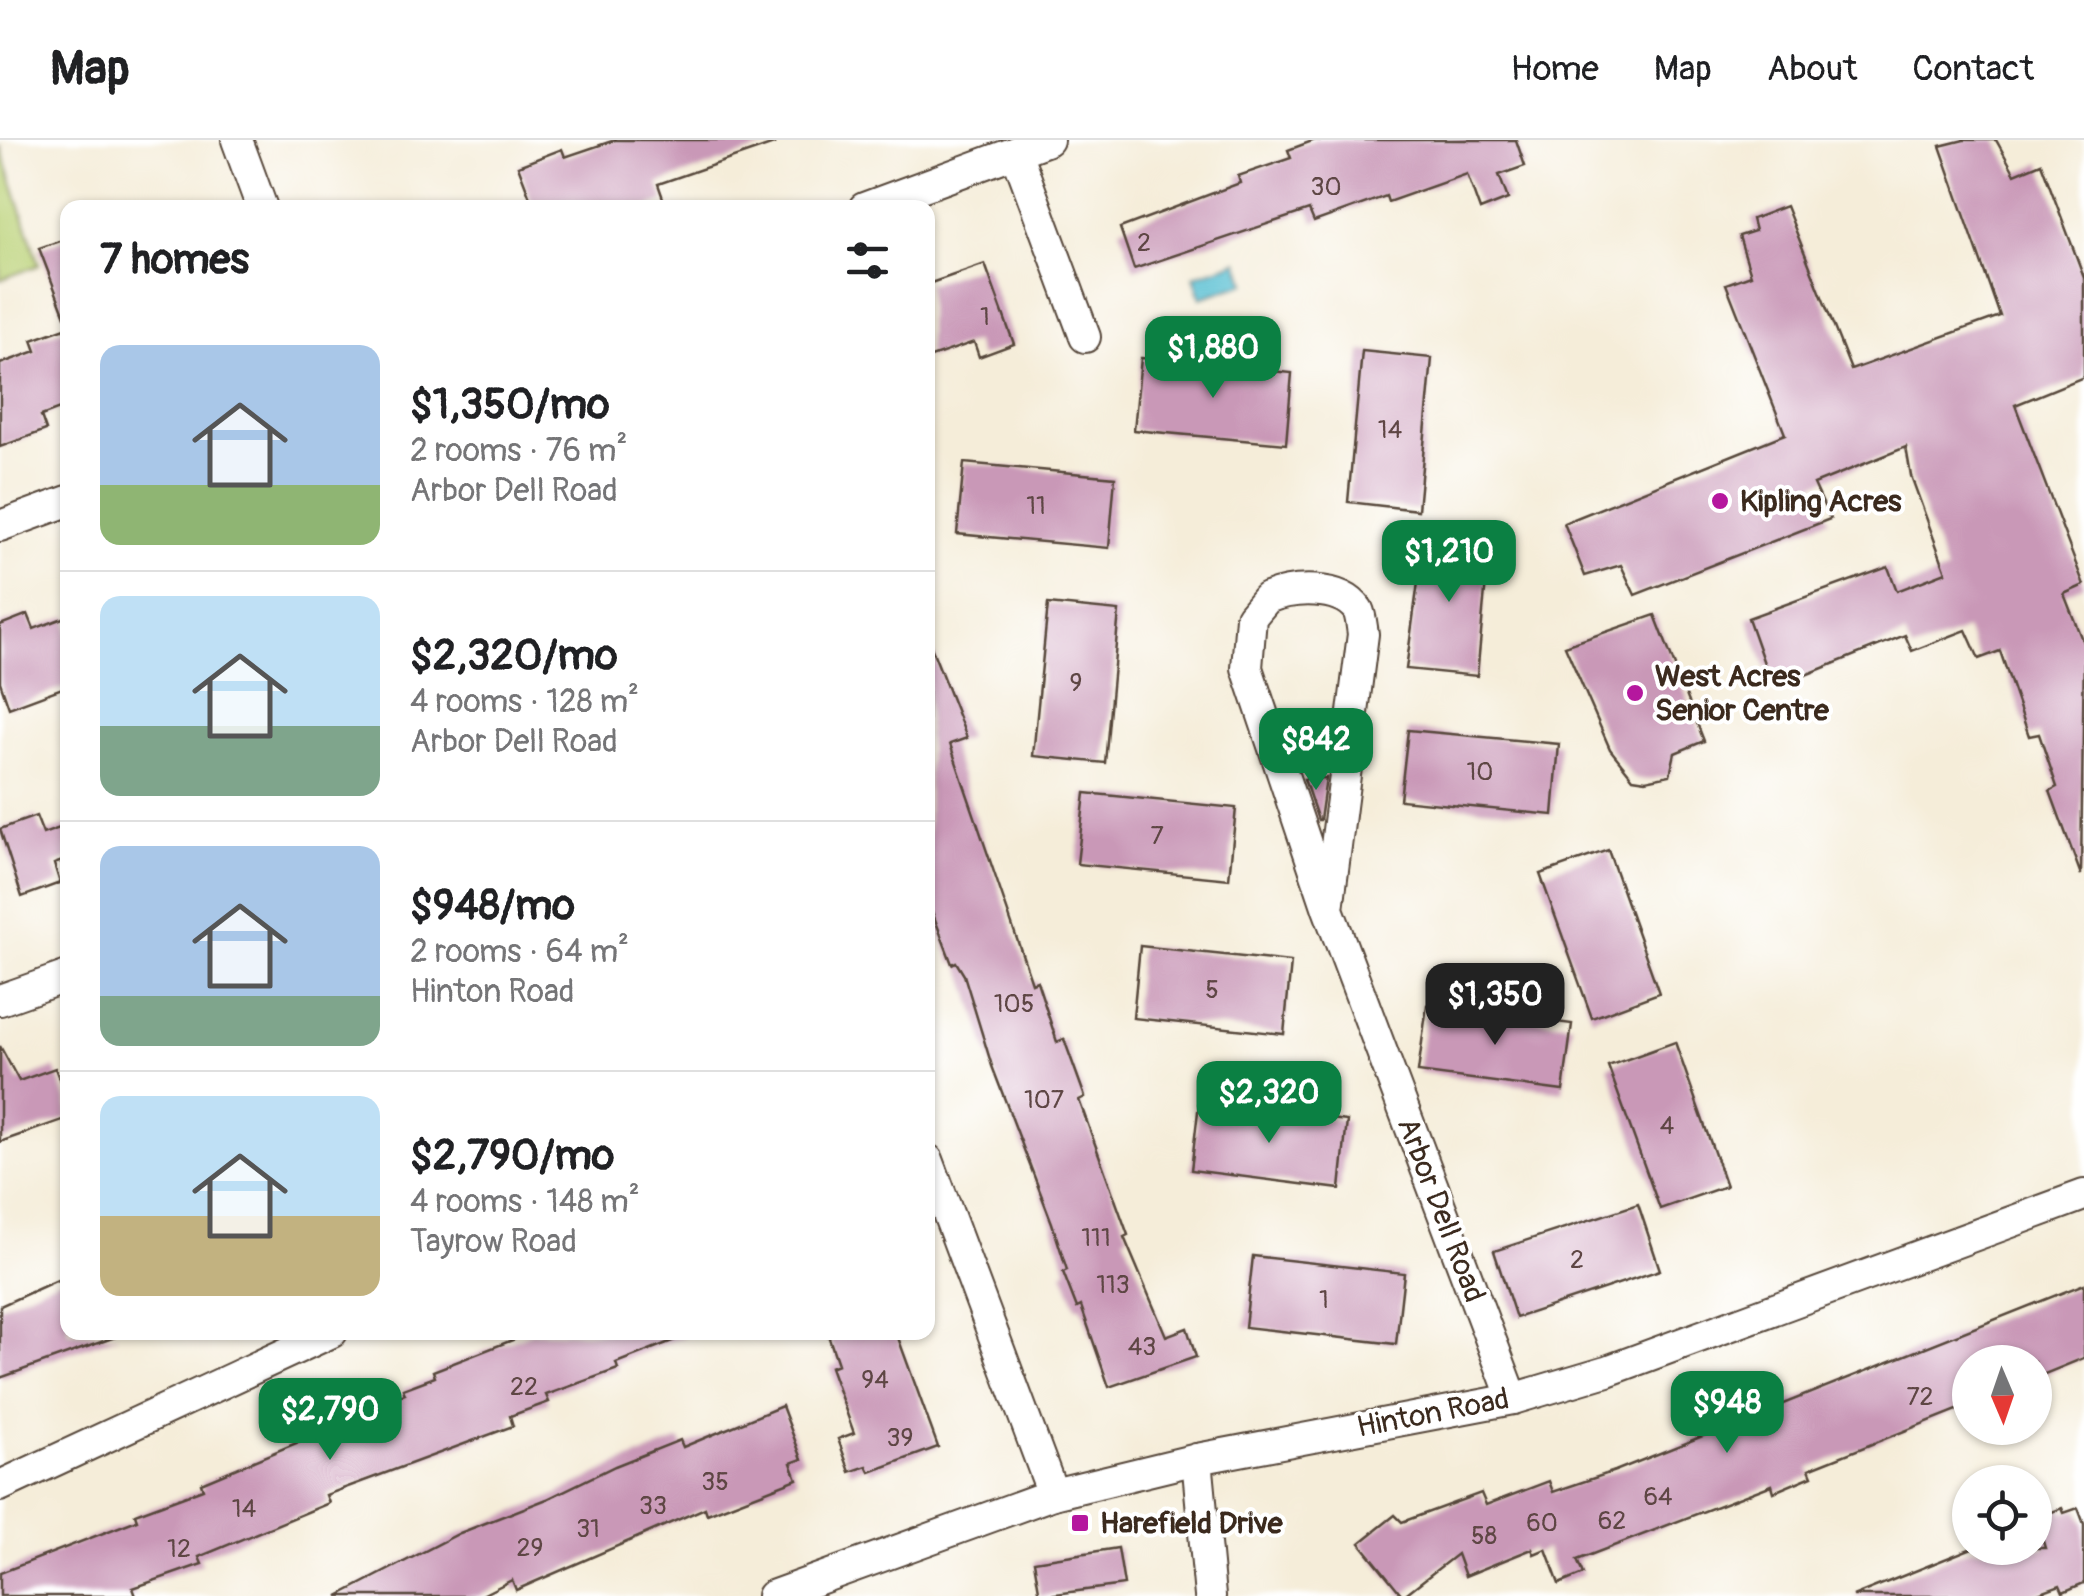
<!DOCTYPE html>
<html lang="en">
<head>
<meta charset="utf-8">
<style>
	:root { --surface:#fff; --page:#f2f2f2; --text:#202124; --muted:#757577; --line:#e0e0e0; --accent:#0b8043 }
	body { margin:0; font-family:Pangolin,sans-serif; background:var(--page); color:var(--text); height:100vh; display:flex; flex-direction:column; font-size:38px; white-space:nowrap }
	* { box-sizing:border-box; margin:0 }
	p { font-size:32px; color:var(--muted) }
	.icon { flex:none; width:55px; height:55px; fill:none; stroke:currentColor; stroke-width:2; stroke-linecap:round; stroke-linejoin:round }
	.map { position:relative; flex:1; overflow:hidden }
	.details { position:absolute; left:60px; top:60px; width:875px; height:1140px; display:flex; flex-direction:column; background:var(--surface); border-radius:20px; box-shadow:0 2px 8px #0004 }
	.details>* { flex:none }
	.needle { width:65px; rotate:178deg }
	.controls { position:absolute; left:1952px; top:1205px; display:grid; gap:20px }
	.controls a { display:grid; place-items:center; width:100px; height:100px; border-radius:50%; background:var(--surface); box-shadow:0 2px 8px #0004; font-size:50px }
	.price { position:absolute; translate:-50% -85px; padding:0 22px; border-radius:20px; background:var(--accent); color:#fff; font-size:32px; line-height:65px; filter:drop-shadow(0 2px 5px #0008) }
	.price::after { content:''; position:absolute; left:50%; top:60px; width:30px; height:22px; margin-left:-15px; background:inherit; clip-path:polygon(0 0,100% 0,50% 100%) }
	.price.current { background:#222; color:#fff }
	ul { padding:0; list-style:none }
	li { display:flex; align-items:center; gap:30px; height:250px; padding:0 40px }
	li+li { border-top:2px solid var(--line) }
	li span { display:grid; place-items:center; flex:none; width:280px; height:200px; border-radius:20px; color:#555 }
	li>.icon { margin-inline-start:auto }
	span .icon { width:120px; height:120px; fill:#fffc; stroke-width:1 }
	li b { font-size:42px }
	h2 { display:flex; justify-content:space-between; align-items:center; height:120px; padding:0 40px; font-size:42px }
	header { display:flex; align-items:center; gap:60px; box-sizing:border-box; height:140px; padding:0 50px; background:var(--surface); border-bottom:2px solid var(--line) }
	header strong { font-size:48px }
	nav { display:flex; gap:55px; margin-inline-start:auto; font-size:35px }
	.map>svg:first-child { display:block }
</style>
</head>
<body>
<header>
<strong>Map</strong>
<nav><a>Home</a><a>Map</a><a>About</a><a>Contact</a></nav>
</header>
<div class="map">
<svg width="2084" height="1456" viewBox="0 0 2084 1456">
	<rect width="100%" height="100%" fill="#fff"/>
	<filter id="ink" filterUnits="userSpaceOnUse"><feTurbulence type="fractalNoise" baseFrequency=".01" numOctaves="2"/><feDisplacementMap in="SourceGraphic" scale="20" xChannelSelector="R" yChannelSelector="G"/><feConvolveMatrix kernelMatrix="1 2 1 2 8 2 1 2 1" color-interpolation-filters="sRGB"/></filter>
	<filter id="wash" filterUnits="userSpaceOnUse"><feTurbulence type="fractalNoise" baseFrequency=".0048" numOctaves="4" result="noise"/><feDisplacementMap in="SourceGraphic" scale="40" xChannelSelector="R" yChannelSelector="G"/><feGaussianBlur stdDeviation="2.25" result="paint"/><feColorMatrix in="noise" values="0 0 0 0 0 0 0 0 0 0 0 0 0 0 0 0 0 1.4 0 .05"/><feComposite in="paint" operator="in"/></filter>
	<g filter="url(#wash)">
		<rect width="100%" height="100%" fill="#f5edd9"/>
		<!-- green -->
		<path fill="#bad176" stroke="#7a7e4a" stroke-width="2.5" d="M 0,5 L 39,125 L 0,140 Z"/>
		<!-- water -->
		<path fill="#55bed1" stroke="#487478" stroke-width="2.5" d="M 1238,121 L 1246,143 L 1201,158 L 1194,136 Z"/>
		<g id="blocks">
			<!-- building -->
			<g fill="#c998b7">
				<path d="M 615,0 L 773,0 L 774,4 L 658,44 L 664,61 L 646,68 L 534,68 L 518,26 L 562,9 L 565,17 Z"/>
				<path d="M 1315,0 L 1516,0 L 1525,26 L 1499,35 L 1508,59 L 1480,70 L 1467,34 L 1388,62 L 1386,56 L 1314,82 L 1309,70 L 1134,129 L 1120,88 L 1240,43 L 1238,36 L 1291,18 L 1288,10 Z"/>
				<path d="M 1964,0 L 1996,0 L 2015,34 L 2041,23 L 2084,137 L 2084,237 L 2015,265 L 2084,445 L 2064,454 L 2084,505 L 2081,735 L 2050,651 L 2057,647 L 2039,594 L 2029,596 L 2000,511 L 1979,519 L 1966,490 L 1912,511 L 1905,495 L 1778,546 L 1771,528 L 1766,529 L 1748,478 L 1888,427 L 1897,451 L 1946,432 L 1911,336 L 1906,307 L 1814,344 L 1830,379 L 1635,455 L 1621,425 L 1585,436 L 1564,383 L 1785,294 L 1726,144 L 1751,135 L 1739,96 L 1755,91 L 1752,79 L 1786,66 L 1851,230 L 2000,176 L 1940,6 Z"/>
				<path d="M 68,98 L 68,176 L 65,176 L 39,108 Z"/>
				<path d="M 985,124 L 1014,204 L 979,217 L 974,202 L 928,218 L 928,144 Z"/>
				<path d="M 68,187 L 68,266 L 41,276 L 46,290 L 0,307 L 0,224 L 36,211 L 32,200 Z"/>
				<path d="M 1362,211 L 1432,218 L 1418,370 L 1348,362 Z"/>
				<path d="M 1141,218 L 1292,233 L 1286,304 L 1134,290 Z"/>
				<path d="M 964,323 L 1115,337 L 1109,408 L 957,394 Z"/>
				<path d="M 1425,392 L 1490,398 L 1477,536 L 1406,529 Z"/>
				<path d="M 1048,464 L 1119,471 L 1105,623 L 1033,616 Z"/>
				<path d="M 28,474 L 34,489 L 68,476 L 68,546 L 9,568 L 0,542 L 0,485 Z"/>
				<path d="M 1655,475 L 1704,601 L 1675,613 L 1670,635 L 1646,640 L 1633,638 L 1610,609 L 1565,506 Z"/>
				<path d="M 928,499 L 967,598 L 950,604 L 1032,843 L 1037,841 L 1057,902 L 1064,899 L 1085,957 L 1079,960 L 1128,1095 L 1124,1097 L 1166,1196 L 1187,1188 L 1196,1217 L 1109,1247 L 1081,1166 L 1077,1168 L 1063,1132 L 1067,1130 L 1052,1083 L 992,926 L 964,835 L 956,822 L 952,824 L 928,761 Z"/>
				<path d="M 1408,590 L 1559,604 L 1553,675 L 1400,660 Z"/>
				<path d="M 1326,638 L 1320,680 L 1318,680 L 1304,639 Z"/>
				<path d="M 1085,653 L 1236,668 L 1229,739 L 1077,724 Z"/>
				<path d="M 36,676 L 43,694 L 68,685 L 68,719 L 54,724 L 60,743 L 22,757 L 0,689 Z"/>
				<path d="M 1608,710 L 1659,853 L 1592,878 L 1540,734 Z"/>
				<path d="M 1140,806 L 1291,822 L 1284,894 L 1133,878 Z"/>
				<path d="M 1427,865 L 1572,884 L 1563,951 L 1418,932 Z"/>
				<path d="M 1675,902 L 1726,1046 L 1660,1069 L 1608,926 Z"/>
				<path d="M 0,906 L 19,941 L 55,928 L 68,962 L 68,978 L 0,1002 Z"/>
				<path d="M 1199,963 L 1347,981 L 1340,1049 L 1191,1030 Z"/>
				<path d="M 1638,1064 L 1660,1130 L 1516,1178 L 1494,1111 Z"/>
				<path d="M 1253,1116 L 1404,1133 L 1396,1204 L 1245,1187 Z"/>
				<path d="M 62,1138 L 68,1152 L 68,1192 L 118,1196 L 0,1238 L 0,1166 Z"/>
				<path d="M 2084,1144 L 2084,1218 L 2035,1238 L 2035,1222 L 1970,1222 L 1970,1265 L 1809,1329 L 1812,1336 L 1774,1352 L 1772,1345 L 1577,1420 L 1583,1434 L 1559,1444 L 1546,1409 L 1534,1414 L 1532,1409 L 1465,1436 L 1457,1414 L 1403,1456 L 1360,1403 L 1395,1375 L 1402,1382 L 1481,1353 L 1486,1365 L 1549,1341 L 1553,1352 L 1615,1331 Z"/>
				<path d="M 533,1192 L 690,1194 L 616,1223 L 618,1229 L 546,1255 L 549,1262 L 510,1276 L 513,1286 L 326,1355 L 329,1363 L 199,1417 L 202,1424 L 133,1448 L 136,1456 L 0,1456 L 0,1433 L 137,1380 L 135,1374 L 203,1349 L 201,1343 L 337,1286 L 335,1280 L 405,1254 L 403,1249 L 435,1237 L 433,1231 Z"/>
				<path d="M 827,1192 L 896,1192 L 938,1307 L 870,1332 L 867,1326 L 850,1332 L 838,1299 L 854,1293 L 830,1227 L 838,1224 Z"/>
				<path d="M 782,1266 L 802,1319 L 791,1323 L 797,1339 L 707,1374 L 705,1368 L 516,1450 L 512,1440 L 480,1456 L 338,1456 L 460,1393 L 547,1359 L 615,1326 L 680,1300 L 683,1307 Z"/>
				<path d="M 2062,1368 L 2064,1373 L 2078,1368 L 2084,1384 L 2084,1443 L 2063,1452 L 2060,1445 L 2030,1456 L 1853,1456 L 1972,1408 L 2045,1408 L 2036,1378 Z"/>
				<path d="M 1118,1408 L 1124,1445 L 1040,1456 L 1034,1421 Z"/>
			</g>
		</g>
	</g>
	<g filter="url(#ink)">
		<use href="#blocks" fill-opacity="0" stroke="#57473a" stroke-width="2.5"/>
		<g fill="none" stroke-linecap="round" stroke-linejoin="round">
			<!-- minor casing -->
			<g stroke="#57473a" stroke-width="34">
				<g id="minor">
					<path d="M 237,0 L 262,68"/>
					<path d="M 1016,12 L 1085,197"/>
					<path d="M 864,68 L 1048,0"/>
					<path d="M 0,386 L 68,361"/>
					<path d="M 1328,769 L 1363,494 C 1362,488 1361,476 1358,470 C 1340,444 1292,448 1267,458 L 1251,477 L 1247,528 L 1328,769 L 1513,1259"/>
					<path d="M 0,860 L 68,836"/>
					<path d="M 928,1020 L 1053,1354"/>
					<path d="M 1197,1319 L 1210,1456"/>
					<path d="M 0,1346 L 332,1192"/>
					<path d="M 772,1456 L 1053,1354 L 1197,1319 L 1513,1259 L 1607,1231 L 2084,1055"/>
				</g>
			</g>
			<!-- minor -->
			<use href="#minor" stroke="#fff" stroke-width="30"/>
		</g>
	</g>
	<!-- markers -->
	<g fill="#b5179e" stroke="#fff" stroke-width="4">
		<circle cx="1720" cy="361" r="10"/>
		<circle cx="1635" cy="553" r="10"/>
		<rect x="1070" y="1373" width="20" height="20" rx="5"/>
	</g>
	<g text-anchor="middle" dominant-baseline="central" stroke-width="8" stroke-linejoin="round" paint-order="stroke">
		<!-- number labels -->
		<g font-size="25" fill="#5e4644">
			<text x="1326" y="47">30</text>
			<text x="1144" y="103">2</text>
			<text x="985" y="177">1</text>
			<text x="1390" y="290">14</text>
			<text x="1036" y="366">11</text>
			<text x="1076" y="543">9</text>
			<text x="1480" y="632">10</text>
			<text x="1157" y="696">7</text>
			<text x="1212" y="850">5</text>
			<text x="1014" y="864">105</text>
			<text x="1044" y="960">107</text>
			<text x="1667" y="986">4</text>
			<text x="1096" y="1098">111</text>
			<text x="1577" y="1120">2</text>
			<text x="1113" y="1145">113</text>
			<text x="1324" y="1160">1</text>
			<text x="1142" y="1207">43</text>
			<text x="875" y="1240">94</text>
			<text x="524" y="1247">22</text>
			<text x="1920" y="1257">72</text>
			<text x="900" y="1298">39</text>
			<text x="715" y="1342">35</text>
			<text x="1658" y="1357">64</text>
			<text x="653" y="1366">33</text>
			<text x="244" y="1369">14</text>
			<text x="1612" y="1381">62</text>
			<text x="1542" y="1383">60</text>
			<text x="588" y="1389">31</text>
			<text x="1484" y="1396">58</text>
			<text x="530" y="1408">29</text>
			<text x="179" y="1409">12</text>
		</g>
		<!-- poi labels -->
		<g font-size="30" font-weight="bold" fill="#3b2a1e" stroke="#fff" text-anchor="start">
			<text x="1740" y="361">Kipling Acres</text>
			<text x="1655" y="536">West Acres<tspan x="1655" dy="34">Senior Centre</tspan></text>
			<text x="1100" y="1383">Harefield Drive</text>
		</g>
		<!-- street labels -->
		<g font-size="30" fill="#3b2a1e" stroke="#fff">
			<text transform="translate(1441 1070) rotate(69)">Arbor Dell Road</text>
			<text transform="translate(1433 1273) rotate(-11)">Hinton Road</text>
		</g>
	</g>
</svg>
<div class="controls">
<a><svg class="needle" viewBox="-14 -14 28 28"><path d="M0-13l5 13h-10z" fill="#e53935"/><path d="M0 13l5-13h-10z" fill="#757577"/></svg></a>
<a><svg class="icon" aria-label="locate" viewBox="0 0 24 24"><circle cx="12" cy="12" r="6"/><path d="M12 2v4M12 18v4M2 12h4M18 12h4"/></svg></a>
</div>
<b class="price" style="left:1213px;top:261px">$1,880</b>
<b class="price" style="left:1449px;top:465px">$1,210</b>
<b class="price" style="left:1316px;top:653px">$842</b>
<b class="price current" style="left:1495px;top:908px">$1,350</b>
<b class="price" style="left:1269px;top:1006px">$2,320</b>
<b class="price" style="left:1727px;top:1316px">$948</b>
<b class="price" style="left:330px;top:1323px">$2,790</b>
<section class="details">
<h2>7 homes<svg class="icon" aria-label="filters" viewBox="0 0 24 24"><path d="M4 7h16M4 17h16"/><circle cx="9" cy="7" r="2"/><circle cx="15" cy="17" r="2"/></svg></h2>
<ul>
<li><span style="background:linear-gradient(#a9c7e8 70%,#8fb573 0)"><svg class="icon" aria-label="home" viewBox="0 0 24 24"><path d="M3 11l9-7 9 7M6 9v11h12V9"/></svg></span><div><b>$1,350/mo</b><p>2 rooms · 76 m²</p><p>Arbor Dell Road</p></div></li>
<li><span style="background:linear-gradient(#bfe0f5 65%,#7fa58c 0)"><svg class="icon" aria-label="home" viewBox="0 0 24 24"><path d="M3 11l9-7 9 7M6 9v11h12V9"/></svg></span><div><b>$2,320/mo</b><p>4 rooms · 128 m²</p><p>Arbor Dell Road</p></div></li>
<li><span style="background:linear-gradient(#a9c7e8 75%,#7fa58c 0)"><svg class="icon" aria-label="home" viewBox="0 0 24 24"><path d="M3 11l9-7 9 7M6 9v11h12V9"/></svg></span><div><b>$948/mo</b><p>2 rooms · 64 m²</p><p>Hinton Road</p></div></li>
<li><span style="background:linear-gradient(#bfe0f5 60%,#c2b280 0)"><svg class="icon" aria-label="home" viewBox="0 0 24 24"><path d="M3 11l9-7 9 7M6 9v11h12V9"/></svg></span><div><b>$2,790/mo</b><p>4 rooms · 148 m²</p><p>Tayrow Road</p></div></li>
</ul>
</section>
</div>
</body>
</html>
